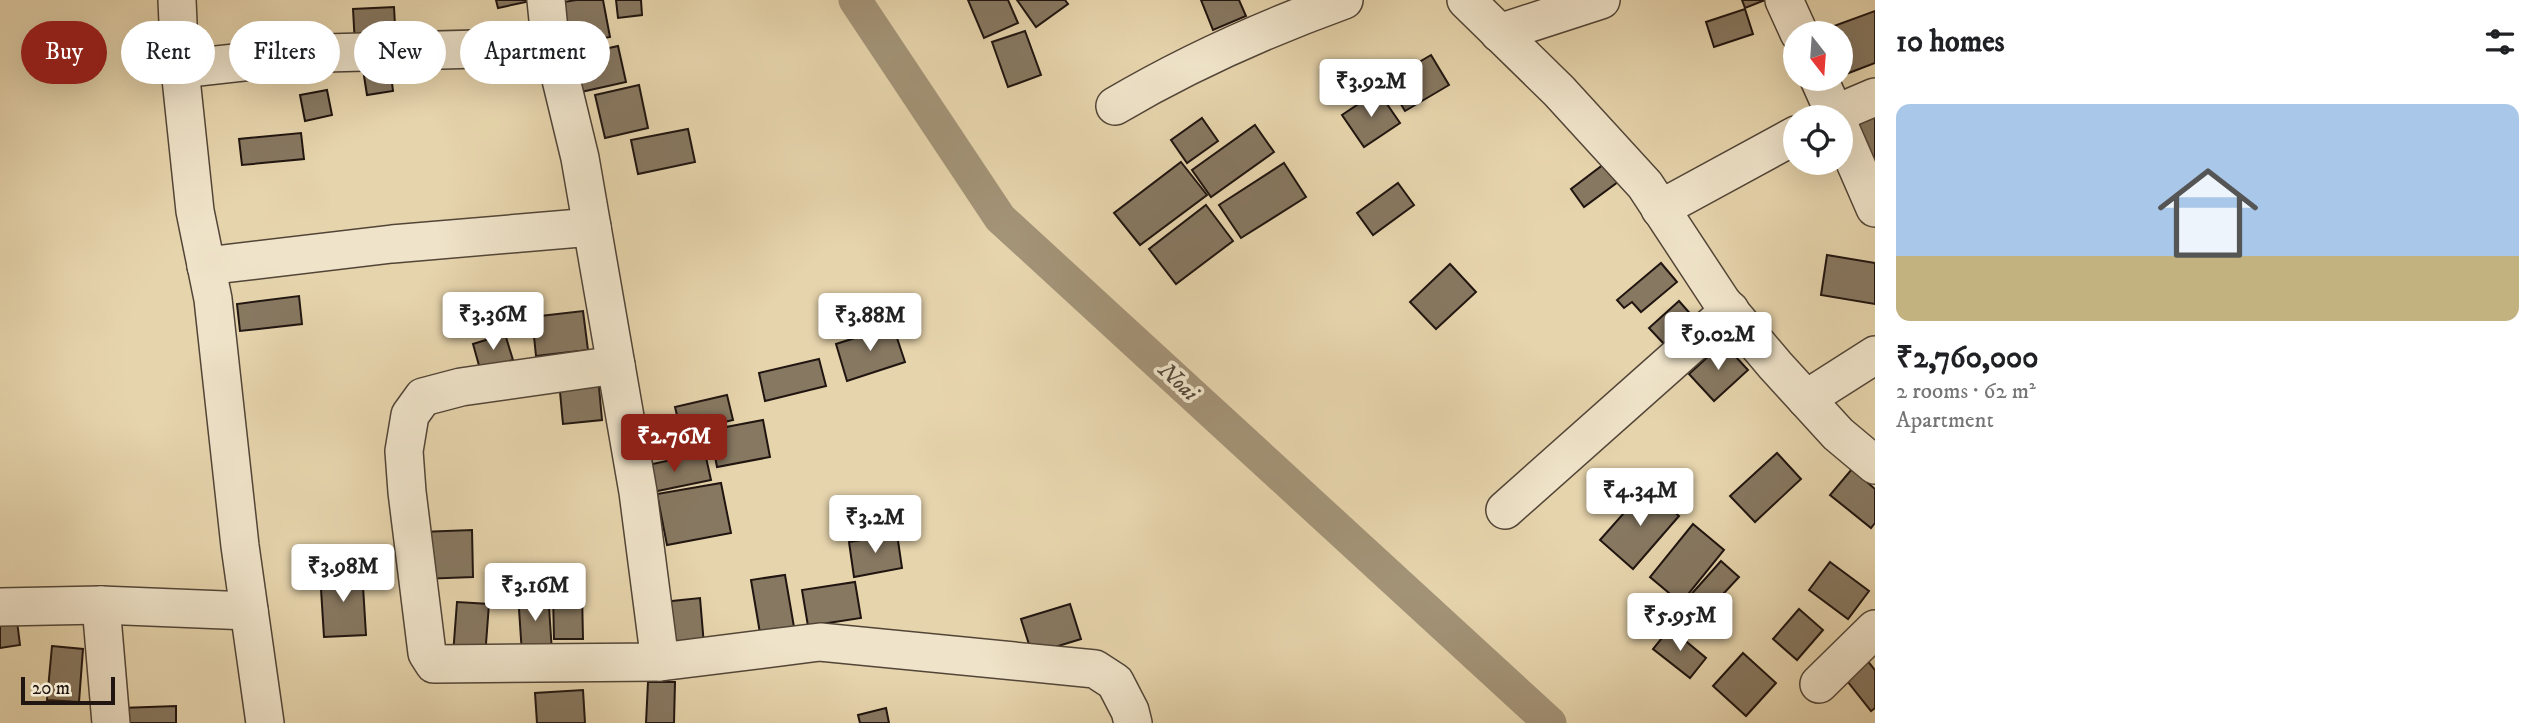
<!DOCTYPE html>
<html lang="en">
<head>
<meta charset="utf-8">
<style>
	:root { --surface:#fff; --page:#f6f6f6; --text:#202124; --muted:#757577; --accent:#8f2418 }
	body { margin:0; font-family:"IM FELL DW Pica",serif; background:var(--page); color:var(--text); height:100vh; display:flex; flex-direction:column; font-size:26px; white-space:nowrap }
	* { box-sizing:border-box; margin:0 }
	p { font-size:23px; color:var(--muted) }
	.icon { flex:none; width:38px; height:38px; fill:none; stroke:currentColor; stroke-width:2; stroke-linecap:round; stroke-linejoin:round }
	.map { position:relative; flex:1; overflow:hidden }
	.side { display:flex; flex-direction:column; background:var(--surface); width:665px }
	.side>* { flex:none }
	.top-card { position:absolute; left:21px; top:21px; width:665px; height:63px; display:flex; gap:14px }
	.needle { width:46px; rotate:163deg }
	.fabs { position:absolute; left:1783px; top:21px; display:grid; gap:14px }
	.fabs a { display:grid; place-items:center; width:70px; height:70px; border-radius:50%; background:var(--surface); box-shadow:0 7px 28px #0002; font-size:35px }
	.scale { position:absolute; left:21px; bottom:18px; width:94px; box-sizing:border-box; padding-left:7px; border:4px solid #201510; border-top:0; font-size:19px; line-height:24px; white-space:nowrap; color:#201510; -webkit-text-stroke:5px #efe3c9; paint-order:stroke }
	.price { position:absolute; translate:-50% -60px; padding:0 16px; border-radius:7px; background:#fff; color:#222; font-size:23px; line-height:46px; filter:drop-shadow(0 2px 4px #0008) }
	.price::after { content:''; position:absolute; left:50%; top:42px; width:21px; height:16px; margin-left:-10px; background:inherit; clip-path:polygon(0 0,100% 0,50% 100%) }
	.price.on { background:var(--accent); color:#fff }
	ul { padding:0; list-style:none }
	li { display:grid; align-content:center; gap:14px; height:371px; padding:0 21px }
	li span { display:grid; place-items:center; height:217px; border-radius:14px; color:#555 }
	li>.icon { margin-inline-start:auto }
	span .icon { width:126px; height:126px; fill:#fffc; stroke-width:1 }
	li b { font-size:30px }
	h2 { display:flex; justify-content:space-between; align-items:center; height:84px; padding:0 21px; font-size:30px }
	.tag { padding:0 24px; border-radius:32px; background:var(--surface); box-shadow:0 7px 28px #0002; font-size:24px; line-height:63px }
	.tag.on { background:var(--accent); color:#fff }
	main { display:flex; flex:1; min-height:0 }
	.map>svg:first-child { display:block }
</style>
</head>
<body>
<main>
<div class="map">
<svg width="1875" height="723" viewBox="0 0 1875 723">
	<rect width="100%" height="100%" fill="#e6d4ac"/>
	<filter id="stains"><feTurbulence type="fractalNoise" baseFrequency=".00286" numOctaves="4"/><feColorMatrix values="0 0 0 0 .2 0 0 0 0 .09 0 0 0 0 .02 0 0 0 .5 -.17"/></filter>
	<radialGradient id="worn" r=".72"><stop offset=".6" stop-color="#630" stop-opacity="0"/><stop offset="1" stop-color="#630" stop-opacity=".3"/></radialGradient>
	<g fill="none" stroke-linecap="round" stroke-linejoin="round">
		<!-- canal -->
		<path stroke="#a39377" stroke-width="33" d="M 855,0 L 1000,218 L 1550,723"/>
	</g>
	<!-- building -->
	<g fill="#877861" stroke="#201510" stroke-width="2">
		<path d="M 496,0 L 535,0 L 498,8 Z"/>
		<path d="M 576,0 L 603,0 L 610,37 L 560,46 L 552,4 Z"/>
		<path d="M 616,0 L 641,0 L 642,15 L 618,18 Z"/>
		<path d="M 968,0 L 1008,0 L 1018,23 L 984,38 Z"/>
		<path d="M 1017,0 L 1065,0 L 1068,4 L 1036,27 Z"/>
		<path d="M 1201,0 L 1239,0 L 1246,16 L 1213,30 Z"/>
		<path d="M 1742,0 L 1765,0 L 1745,8 Z"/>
		<path d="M 394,7 L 396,44 L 355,45 L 353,9 Z"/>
		<path d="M 1745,9 L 1753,34 L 1714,47 L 1706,22 Z"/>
		<path d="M 1875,11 L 1875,63 L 1841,76 L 1841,33 L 1815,33 Z"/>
		<path d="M 1025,31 L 1041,75 L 1008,87 L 992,42 Z"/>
		<path d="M 618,46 L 626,82 L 572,94 L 564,58 Z"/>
		<path d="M 1431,55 L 1449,85 L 1405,111 L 1387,81 Z"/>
		<path d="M 389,59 L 393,91 L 367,95 L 362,63 Z"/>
		<path d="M 639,85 L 648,128 L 605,138 L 595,95 Z"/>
		<path d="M 327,90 L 332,115 L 305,121 L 300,95 Z"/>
		<path d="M 1378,91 L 1400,123 L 1364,147 L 1342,115 Z"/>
		<path d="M 1875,111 L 1875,162 L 1868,164 L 1852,119 Z"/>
		<path d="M 1202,118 L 1218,141 L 1187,163 L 1171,140 Z"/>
		<path d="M 1255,125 L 1274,152 L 1211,197 L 1192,170 Z"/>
		<path d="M 688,129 L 695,162 L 638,174 L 631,140 Z"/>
		<path d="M 301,133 L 304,159 L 242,165 L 239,139 Z"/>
		<path d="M 1612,158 L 1626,176 L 1584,207 L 1571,189 Z"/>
		<path d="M 1181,162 L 1207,195 L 1140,245 L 1114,213 Z"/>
		<path d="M 1284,163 L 1306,197 L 1241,238 L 1219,205 Z"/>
		<path d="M 1398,183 L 1414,205 L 1373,235 L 1357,213 Z"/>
		<path d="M 1206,205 L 1233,241 L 1176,284 L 1149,249 Z"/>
		<path d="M 1827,255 L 1875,263 L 1875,304 L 1821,295 Z"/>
		<path d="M 1661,263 L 1677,282 L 1641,312 L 1632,302 L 1624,308 L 1617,300 Z"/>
		<path d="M 1450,264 L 1476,292 L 1436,329 L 1410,302 Z"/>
		<path d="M 299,296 L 302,324 L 240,331 L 237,304 Z"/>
		<path d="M 1679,301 L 1694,318 L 1665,345 L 1649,328 Z"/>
		<path d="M 583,311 L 588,350 L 536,356 L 532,317 Z"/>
		<path d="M 893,326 L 905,362 L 847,381 L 836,344 Z"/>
		<path d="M 505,334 L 513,360 L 480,369 L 473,344 Z"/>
		<path d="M 1723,343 L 1748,370 L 1714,401 L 1689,374 Z"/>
		<path d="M 819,359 L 826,386 L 765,401 L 759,373 Z"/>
		<path d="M 598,376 L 602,420 L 563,424 L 559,381 Z"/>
		<path d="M 727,395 L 733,420 L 681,432 L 675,407 Z"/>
		<path d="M 763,420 L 770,457 L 717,467 L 710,430 Z"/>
		<path d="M 705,453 L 711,480 L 643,494 L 638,467 Z"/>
		<path d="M 1777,453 L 1801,479 L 1755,522 L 1730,496 Z"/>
		<path d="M 1852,469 L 1875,489 L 1875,523 L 1871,528 L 1830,495 Z"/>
		<path d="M 721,483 L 731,533 L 667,545 L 657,494 Z"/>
		<path d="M 1647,487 L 1679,516 L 1633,569 L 1600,540 Z"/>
		<path d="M 1693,524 L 1724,550 L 1681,603 L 1650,577 Z"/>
		<path d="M 472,530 L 473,577 L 421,579 L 420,532 Z"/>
		<path d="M 897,534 L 902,568 L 854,577 L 849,542 Z"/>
		<path d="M 1721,561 L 1739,577 L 1696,623 L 1679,608 Z"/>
		<path d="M 1830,562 L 1869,591 L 1848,619 L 1809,590 Z"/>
		<path d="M 362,570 L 366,635 L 324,637 L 320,573 Z"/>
		<path d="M 785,575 L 794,627 L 760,633 L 751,580 Z"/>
		<path d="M 855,582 L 861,618 L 808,626 L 802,590 Z"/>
		<path d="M 548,592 L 552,652 L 522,654 L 518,594 Z"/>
		<path d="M 553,593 L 582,593 L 583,639 L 554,639 Z"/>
		<path d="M 700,598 L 704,645 L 668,649 L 663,602 Z"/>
		<path d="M 457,602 L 489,604 L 485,657 L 453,655 Z"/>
		<path d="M 1070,604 L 1081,639 L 1032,654 L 1021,619 Z"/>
		<path d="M 1799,609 L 1823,630 L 1797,660 L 1773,639 Z"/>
		<path d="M 16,613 L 20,645 L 0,648 L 0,615 Z"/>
		<path d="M 1670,628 L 1706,658 L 1690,678 L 1653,649 Z"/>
		<path d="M 52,646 L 83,649 L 79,702 L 47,700 Z"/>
		<path d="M 1743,653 L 1776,683 L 1746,716 L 1713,686 Z"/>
		<path d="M 1862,654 L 1875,670 L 1875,708 L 1871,711 L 1840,672 Z"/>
		<path d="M 648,682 L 675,682 L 674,723 L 646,723 Z"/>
		<path d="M 583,690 L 585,723 L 537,723 L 535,693 Z"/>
		<path d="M 176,706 L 176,723 L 121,723 L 121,708 Z"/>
		<path d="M 886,708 L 889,723 L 860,723 L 858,715 Z"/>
	</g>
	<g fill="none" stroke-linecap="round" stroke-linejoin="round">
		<!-- street casing -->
		<g stroke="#524537" stroke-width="40">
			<g id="street">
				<path d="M 177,0 L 180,69 L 195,211 L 213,299 L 240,546 L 265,723"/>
				<path d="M 546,0 L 549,30 L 580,158 L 638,492 L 660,662"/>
				<path d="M 1466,0 L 1559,91 L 1645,185 L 1722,302 L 1775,365 L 1838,434 L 1875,465"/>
				<path d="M 1784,0 L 1799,33"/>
				<path d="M 1499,33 L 1601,0"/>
				<path d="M 180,69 L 325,53 L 553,47"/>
				<path d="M 1819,79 L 1836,117"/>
				<path d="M 1115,106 C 1188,63 1264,29 1344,0"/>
				<path d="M 1828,117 L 1875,97"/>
				<path d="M 1841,130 L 1875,208"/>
				<path d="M 1660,209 L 1796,135"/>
				<path d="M 206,266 L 392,244 L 592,227"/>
				<path d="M 616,365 L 461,387 L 423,397 L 410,415 L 404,451 L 407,492 L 427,653 L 434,664 L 660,662 L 820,642 L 1095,669 L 1115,682 L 1130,711 L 1133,723"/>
				<path d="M 1806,399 L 1875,355"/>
				<path d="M 1505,510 L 1730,310"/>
				<path d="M 101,605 L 111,723"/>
				<path d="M 0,607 L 101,605 L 249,611"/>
				<path d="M 1819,684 L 1875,629"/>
			</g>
		</g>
		<!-- street -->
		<use href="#street" stroke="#efe3c9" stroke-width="37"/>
	</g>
	<g text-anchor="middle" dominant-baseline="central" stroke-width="7" stroke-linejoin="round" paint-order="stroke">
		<!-- water labels -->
		<g font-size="23" font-style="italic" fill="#544739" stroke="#efe3c9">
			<text transform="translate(1178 382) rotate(43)">Noai</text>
		</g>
	</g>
	<rect width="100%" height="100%" filter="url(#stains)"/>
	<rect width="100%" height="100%" fill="url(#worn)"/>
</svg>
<div class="fabs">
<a><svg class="needle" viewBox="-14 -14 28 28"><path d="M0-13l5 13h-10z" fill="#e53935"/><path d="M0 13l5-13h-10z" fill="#757577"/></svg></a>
<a><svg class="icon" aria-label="locate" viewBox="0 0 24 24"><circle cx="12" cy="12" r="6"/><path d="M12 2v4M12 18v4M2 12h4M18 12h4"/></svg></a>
</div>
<div class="scale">20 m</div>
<b class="price" style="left:1371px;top:119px">₹3.92M</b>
<b class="price" style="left:493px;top:352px">₹3.36M</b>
<b class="price" style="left:870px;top:353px">₹3.88M</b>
<b class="price" style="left:1718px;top:372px">₹9.02M</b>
<b class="price on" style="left:674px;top:474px">₹2.76M</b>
<b class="price" style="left:1640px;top:528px">₹4.34M</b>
<b class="price" style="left:875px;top:555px">₹3.2M</b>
<b class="price" style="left:343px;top:604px">₹3.98M</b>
<b class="price" style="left:535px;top:623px">₹3.16M</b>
<b class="price" style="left:1680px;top:653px">₹5.95M</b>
<div class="top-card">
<a class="tag on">Buy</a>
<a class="tag">Rent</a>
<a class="tag">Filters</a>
<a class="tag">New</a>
<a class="tag">Apartment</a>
</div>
</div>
<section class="side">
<h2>10 homes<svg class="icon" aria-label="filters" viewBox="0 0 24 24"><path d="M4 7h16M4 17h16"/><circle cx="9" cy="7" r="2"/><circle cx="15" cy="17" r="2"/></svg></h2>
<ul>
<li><span style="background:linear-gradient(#a9c7e8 70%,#c2b280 0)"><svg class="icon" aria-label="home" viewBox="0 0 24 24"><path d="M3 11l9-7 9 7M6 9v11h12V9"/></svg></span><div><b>₹2,760,000</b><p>2 rooms · 62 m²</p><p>Apartment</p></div></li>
</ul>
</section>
</main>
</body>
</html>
